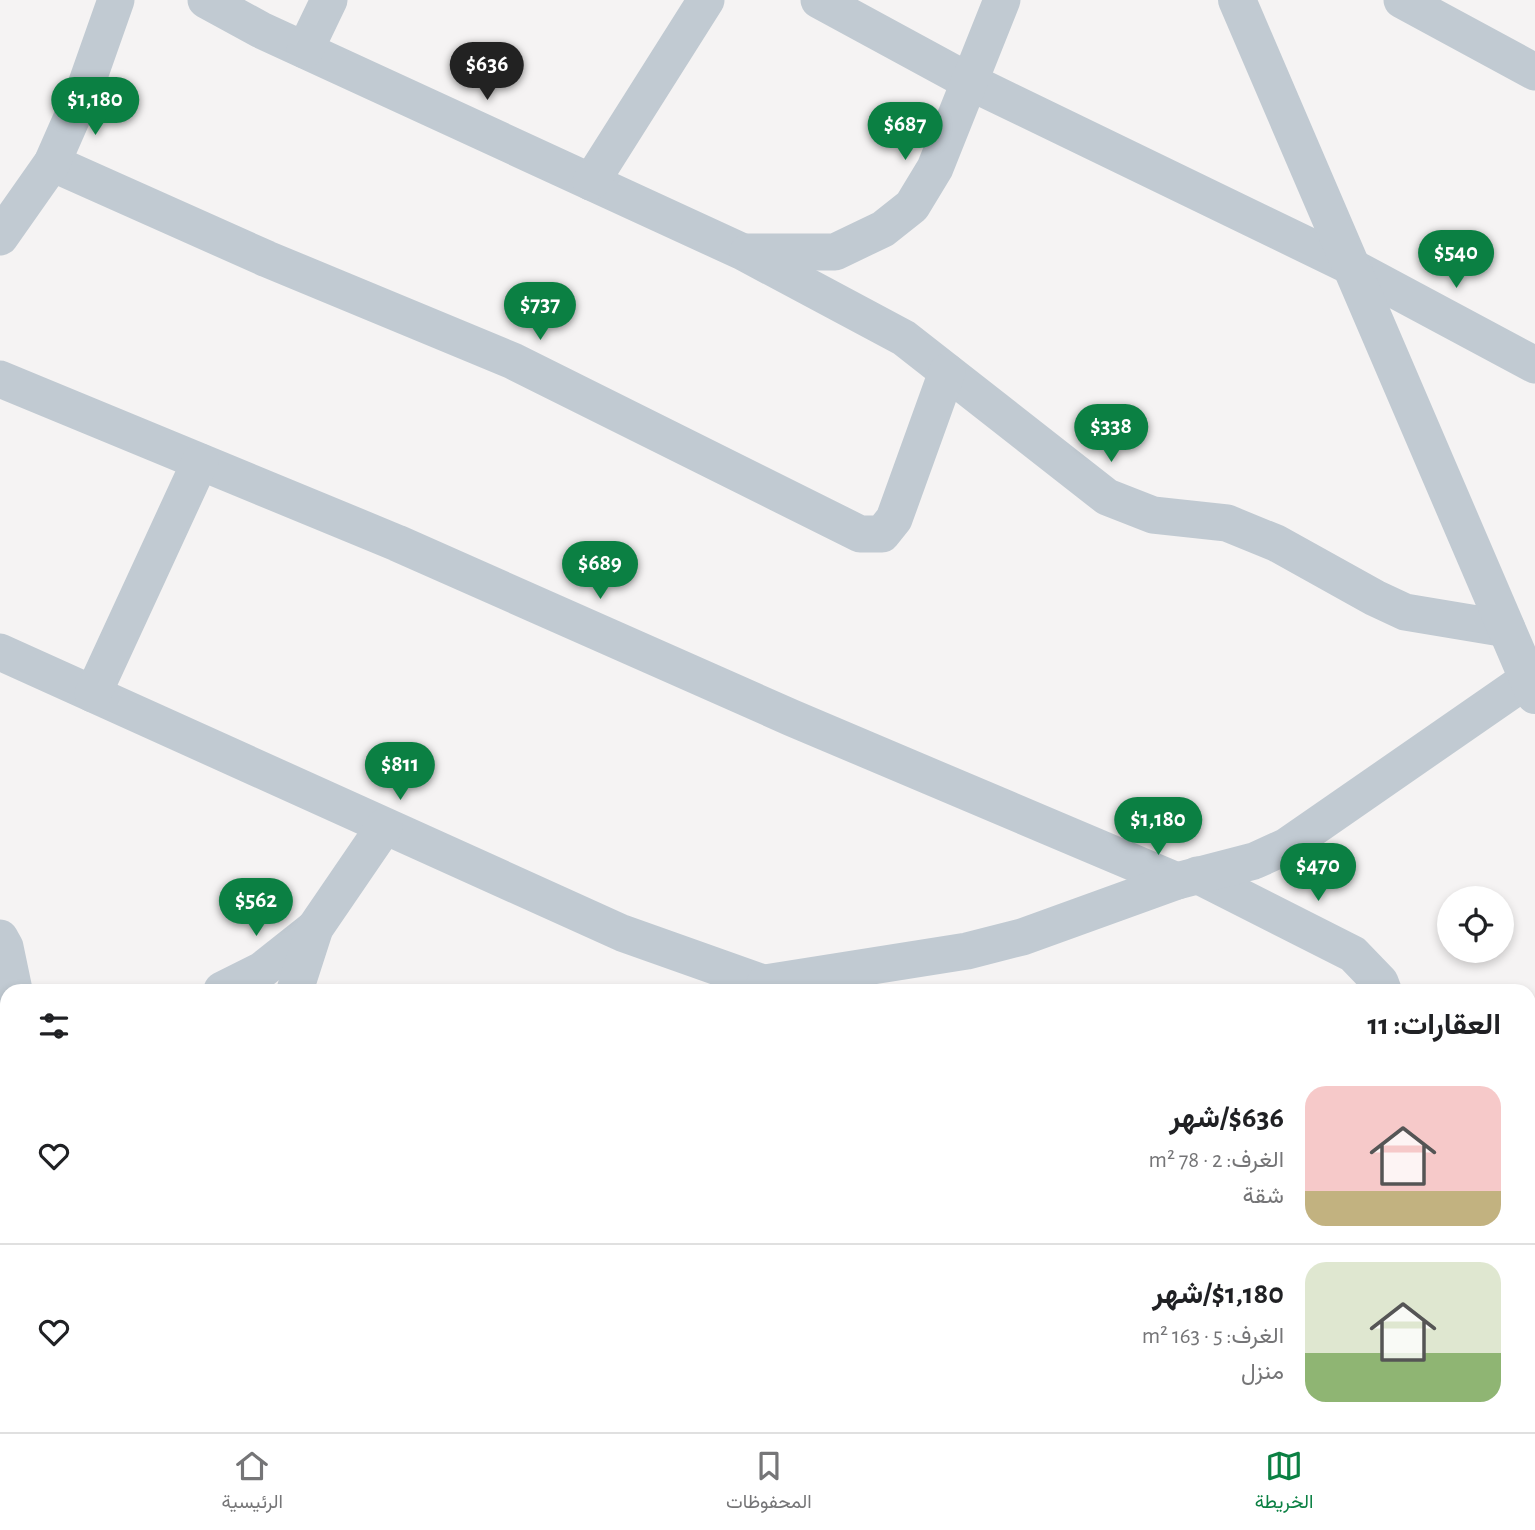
<!DOCTYPE html>
<html lang="ar">
<head>
<meta charset="utf-8">
<style>
	:root { --surface:#fff; --page:#f6f6f6; --text:#202124; --muted:#757577; --line:#e0e0e0; --accent:#0b8043 }
	body { margin:0; font-family:"Alegreya Sans",Vazirmatn,sans-serif; background:var(--page); color:var(--text); direction:rtl; height:100vh; display:flex; flex-direction:column; font-size:26px; white-space:nowrap }
	* { box-sizing:border-box; margin:0 }
	p { font-size:23px; color:var(--muted) }
	.icon { flex:none; width:38px; height:38px; fill:none; stroke:currentColor; stroke-width:2; stroke-linecap:round; stroke-linejoin:round }
	.map { position:relative; flex:1; overflow:hidden; direction:ltr }
	.drawer { position:absolute; left:0px; top:984px; width:1536px; height:450px; display:flex; flex-direction:column; background:var(--surface); border-radius:21px 21px 0 0; box-shadow:0 4px 10px #0003; direction:rtl }
	.drawer>* { flex:none }
	.controls { position:absolute; left:1437px; top:886px; display:grid; gap:14px }
	.controls a { display:grid; place-items:center; width:77px; height:77px; border-radius:50%; background:var(--surface); box-shadow:0 4px 10px #0003; font-size:35px }
	.price { position:absolute; translate:-50% -60px; padding:0 16px; border-radius:24px; background:var(--accent); color:#fff; font-size:23px; line-height:46px; filter:drop-shadow(0 2px 4px #0008) }
	.price::after { content:''; position:absolute; left:50%; top:42px; width:21px; height:16px; margin-left:-10px; background:inherit; clip-path:polygon(0 0,100% 0,50% 100%) }
	.price.active { background:#222; color:#fff }
	ul { padding:0; list-style:none }
	li { display:flex; align-items:center; gap:21px; height:175px; padding:0 35px }
	li+li { border-top:2px solid var(--line) }
	li span { display:grid; place-items:center; flex:none; width:196px; height:140px; border-radius:21px; color:#555 }
	li>.icon { margin-inline-start:auto }
	span .icon { width:84px; height:84px; fill:#fffc; stroke-width:1 }
	li b { font-size:30px }
	h2 { display:flex; justify-content:space-between; align-items:center; height:84px; padding:0 35px; font-size:30px }
	.menu { display:flex; justify-content:space-around; align-items:center; height:98px; border-top:2px solid var(--line); background:var(--surface); font-size:19px; color:var(--muted) }
	.menu a { display:grid; justify-items:center; gap:4px }
	.menu .active { color:var(--accent) }
	.map>svg:first-child { display:block }
</style>
</head>
<body>
<div class="map">
<svg width="1535" height="1432" viewBox="0 0 1535 1432">
	<rect width="100%" height="100%" fill="#f5f3f3"/>
	<g fill="none" stroke-linecap="round" stroke-linejoin="round">
		<!-- minor -->
		<g stroke="#c1cad2" stroke-width="37">
			<path d="M 206,0 L 261,30 L 743,252 L 904,338 L 1107,497 L 1153,515 L 1227,523 L 1276,543 L 1375,598 L 1405,612 L 1507,629"/>
			<path d="M 819,0 L 970,82 L 1350,266 L 1535,365"/>
			<path d="M 1402,0 L 1535,72"/>
			<path d="M 305,50 L 329,0"/>
			<path d="M 52,163 L 267,259 L 513,361 L 860,534 L 882,534 L 894,519 L 947,372"/>
			<path d="M 591,182 L 706,0"/>
			<path d="M 0,237 L 52,163 L 85,88 L 116,0"/>
			<path d="M 748,252 L 835,252 L 883,229 L 912,206 L 935,168 L 1002,0"/>
			<path d="M 0,379 L 397,543 L 792,718 L 1177,881"/>
			<path d="M 0,652 L 622,933 L 783,990"/>
			<path d="M 93,694 L 200,462"/>
			<path d="M 1197,875 L 1353,954 L 1380,982 L 1383,990"/>
			<path d="M 0,938 L 5,947 L 14,990"/>
			<path d="M 765,983 L 967,951 L 1022,937 L 1177,881 L 1254,861 L 1287,846 L 1528,679 L 1535,680"/>
			<path d="M 222,990 L 262,970 L 315,928"/>
			<path d="M 295,990 L 315,928 L 384,827"/>
			<path d="M 0,1115 L 5,1096 L 7,1073"/>
			<path d="M 1530,1266 L 1535,1269"/>
			<path d="M 129,1426 L 140,1432"/>
			<path d="M 446,1426 L 455,1432"/>
			<path d="M 1036,1426 L 1046,1432"/>
			<path d="M 59,1432 L 63,1426"/>
			<path d="M 658,1432 L 659,1426"/>
			<path d="M 1167,1432 L 1171,1426"/>
		</g>
		<!-- tertiary -->
		<path stroke="#c1cad2" stroke-width="38" d="M 1237,0 L 1535,695"/>
	</g>
</svg>
<div class="controls">
<a><svg class="icon" aria-label="locate" viewBox="0 0 24 24"><circle cx="12" cy="12" r="6"/><path d="M12 2v4M12 18v4M2 12h4M18 12h4"/></svg></a>
</div>
<b class="price active" style="left:487px;top:102px">$636</b>
<b class="price" style="left:95px;top:137px">$1,180</b>
<b class="price" style="left:905px;top:162px">$687</b>
<b class="price" style="left:1456px;top:290px">$540</b>
<b class="price" style="left:540px;top:342px">$737</b>
<b class="price" style="left:1111px;top:464px">$338</b>
<b class="price" style="left:600px;top:601px">$689</b>
<b class="price" style="left:400px;top:802px">$811</b>
<b class="price" style="left:1158px;top:857px">$1,180</b>
<b class="price" style="left:1318px;top:903px">$470</b>
<b class="price" style="left:256px;top:938px">$562</b>
<section class="drawer">
<h2>العقارات: 11<svg class="icon" aria-label="filters" viewBox="0 0 24 24"><path d="M4 7h16M4 17h16"/><circle cx="9" cy="7" r="2"/><circle cx="15" cy="17" r="2"/></svg></h2>
<ul>
<li><span style="background:linear-gradient(#f6c9c9 75%,#c2b280 0)"><svg class="icon" aria-label="home" viewBox="0 0 24 24"><path d="M3 11l9-7 9 7M6 9v11h12V9"/></svg></span><div><b>$636/شهر</b><p>الغرف: 2 · 78 m²</p><p>شقة</p></div><svg class="icon" aria-label="heart" viewBox="0 0 24 24"><path d="M12 20l-8-8c-3-5 5-10 8-4 3-6 11-1 8 4z"/></svg></li>
<li><span style="background:linear-gradient(#dfe7d0 65%,#8fb573 0)"><svg class="icon" aria-label="home" viewBox="0 0 24 24"><path d="M3 11l9-7 9 7M6 9v11h12V9"/></svg></span><div><b>$1,180/شهر</b><p>الغرف: 5 · 163 m²</p><p>منزل</p></div><svg class="icon" aria-label="heart" viewBox="0 0 24 24"><path d="M12 20l-8-8c-3-5 5-10 8-4 3-6 11-1 8 4z"/></svg></li>
</ul>
</section>
</div>
<nav class="menu">
<a class="active"><svg class="icon" aria-label="map" viewBox="0 0 24 24"><path d="M3 6l6-2 6 2 6-2v14l-6 2-6-2-6 2zM9 4v14M15 6v14"/></svg>الخريطة</a>
<a><svg class="icon" aria-label="saved" viewBox="0 0 24 24"><path d="M7 4h10v16l-5-4-5 4z"/></svg>المحفوظات</a>
<a><svg class="icon" aria-label="home" viewBox="0 0 24 24"><path d="M3 11l9-7 9 7M6 9v11h12V9"/></svg>الرئيسية</a>
</nav>
</body>
</html>
